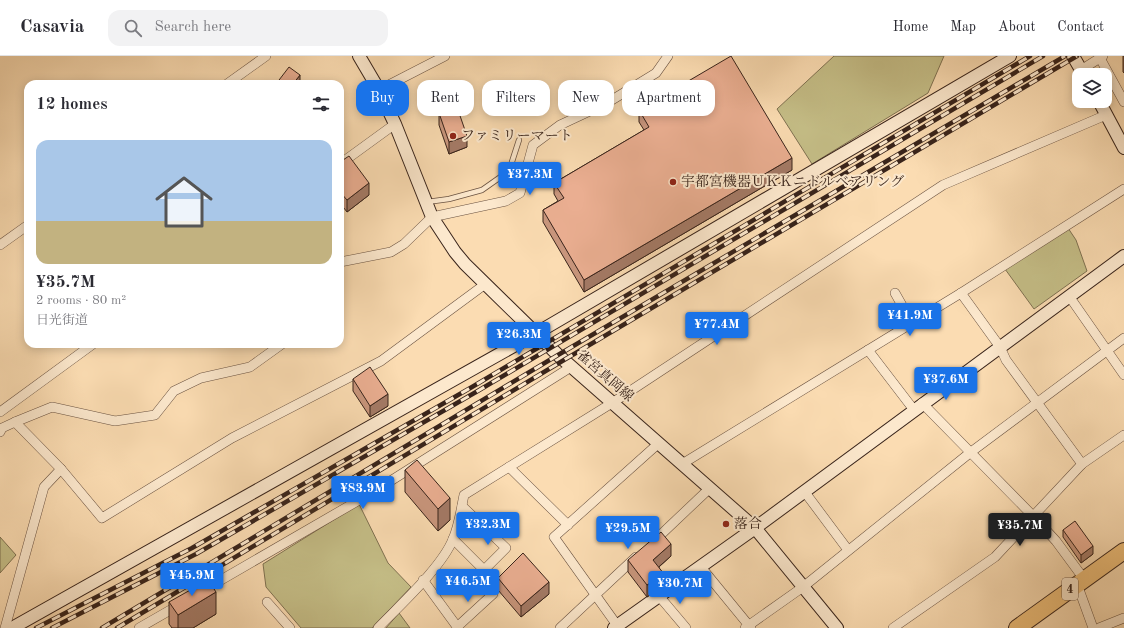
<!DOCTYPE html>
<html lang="en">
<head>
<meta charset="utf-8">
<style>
	:root { --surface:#fff; --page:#f2f2f3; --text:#2b2b33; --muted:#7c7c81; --line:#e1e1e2; --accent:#1a73e8 }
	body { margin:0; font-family:"Old Standard TT","Noto Serif JP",serif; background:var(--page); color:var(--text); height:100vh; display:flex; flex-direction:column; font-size:15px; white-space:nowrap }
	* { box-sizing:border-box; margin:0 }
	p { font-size:13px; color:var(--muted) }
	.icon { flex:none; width:22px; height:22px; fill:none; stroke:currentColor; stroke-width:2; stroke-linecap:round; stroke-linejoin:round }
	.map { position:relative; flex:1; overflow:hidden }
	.details { position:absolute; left:24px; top:24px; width:320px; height:268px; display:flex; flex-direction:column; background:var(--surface); border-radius:12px; box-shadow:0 2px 10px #0003 }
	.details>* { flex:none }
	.top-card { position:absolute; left:356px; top:24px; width:380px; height:36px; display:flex; gap:8px }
	.fabs { position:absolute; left:1072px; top:12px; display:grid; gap:8px }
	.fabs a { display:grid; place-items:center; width:40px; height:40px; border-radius:8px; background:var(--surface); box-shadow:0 2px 10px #0003; font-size:20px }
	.price { position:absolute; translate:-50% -34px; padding:0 9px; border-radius:4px; background:var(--accent); color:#fff; font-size:13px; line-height:26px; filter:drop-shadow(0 1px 2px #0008) }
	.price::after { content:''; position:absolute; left:50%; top:24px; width:12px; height:9px; margin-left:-6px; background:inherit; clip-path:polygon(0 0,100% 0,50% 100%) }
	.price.current { background:#222; color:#fff }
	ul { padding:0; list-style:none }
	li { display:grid; align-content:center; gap:8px; height:212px; padding:0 12px }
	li+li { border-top:1px solid var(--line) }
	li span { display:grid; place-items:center; height:124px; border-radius:12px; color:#555 }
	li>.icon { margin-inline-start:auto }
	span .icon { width:72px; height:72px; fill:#fffc; stroke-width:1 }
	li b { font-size:17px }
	h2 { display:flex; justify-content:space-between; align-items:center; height:48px; padding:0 12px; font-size:17px }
	.tag { padding:0 14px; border-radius:12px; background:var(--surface); box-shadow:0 2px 10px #0003; font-size:14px; line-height:36px }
	.tag.current { background:var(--accent); color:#fff }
	header { display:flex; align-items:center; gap:24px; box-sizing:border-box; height:56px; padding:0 20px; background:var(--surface); border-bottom:1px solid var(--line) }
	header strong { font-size:19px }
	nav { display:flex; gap:22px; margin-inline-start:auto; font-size:14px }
	.search { width:280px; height:36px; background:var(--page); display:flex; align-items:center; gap:10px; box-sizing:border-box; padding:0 14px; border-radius:12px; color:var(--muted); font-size:15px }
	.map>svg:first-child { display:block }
</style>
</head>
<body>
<header>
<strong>Casavia</strong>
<div class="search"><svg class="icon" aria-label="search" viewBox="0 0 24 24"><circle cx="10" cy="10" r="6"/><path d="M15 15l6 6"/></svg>Search here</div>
<nav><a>Home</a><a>Map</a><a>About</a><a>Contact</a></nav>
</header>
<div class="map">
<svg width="1124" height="572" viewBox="0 0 1124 572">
	<rect width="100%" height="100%" fill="#fbdcb2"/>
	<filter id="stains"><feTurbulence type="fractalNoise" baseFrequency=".005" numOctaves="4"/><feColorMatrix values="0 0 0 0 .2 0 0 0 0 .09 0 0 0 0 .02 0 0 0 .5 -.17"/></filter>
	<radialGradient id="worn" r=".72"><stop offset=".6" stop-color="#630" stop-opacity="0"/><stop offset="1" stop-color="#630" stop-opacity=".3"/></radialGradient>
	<!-- green -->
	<g fill="#c5be87" stroke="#7f7151">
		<path d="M 834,0 L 944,0 L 928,37 L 812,108 L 777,53 Z"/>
		<path d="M 1068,172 L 1076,184 L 1087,215 L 1034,253 L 1005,213 Z"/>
		<path d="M 359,448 L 388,507 L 411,531 L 372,572 L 301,572 L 266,531 L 263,508 Z"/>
		<path d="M 0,481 L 16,499 L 0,517 Z"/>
		<path d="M 399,557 L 410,572 L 386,572 Z"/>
	</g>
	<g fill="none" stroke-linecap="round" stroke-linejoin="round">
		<!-- lane casing -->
		<g stroke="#6a5241" stroke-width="6">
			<path id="lane" d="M 427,146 L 449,143 L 482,134 L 509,115 L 519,84"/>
		</g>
		<!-- street casing -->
		<g stroke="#6a5241" stroke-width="10">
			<g id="street">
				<path d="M 1100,2 L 1124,46"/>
				<path d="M 1081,14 L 1103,0"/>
				<path d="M 227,28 L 266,0"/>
				<path d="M 379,34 L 445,0"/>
				<path d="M 340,108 L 395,68"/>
				<path d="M 0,189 L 28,169"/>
				<path d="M 340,206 L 391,196 L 404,188 L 432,161 L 506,145 L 520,137 L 533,89 L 560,69 L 607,47 L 656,17 L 668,0"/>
				<path d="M 895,237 L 912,267"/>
				<path d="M 961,237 L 1000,291 L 1006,304 L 1082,408"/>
				<path d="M 1069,240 L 1124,319"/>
				<path d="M 868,294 L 914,354"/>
				<path d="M 922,347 L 1034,461 L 1056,485 L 1084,523"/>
				<path d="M 0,356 L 93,288"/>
				<path d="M 15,366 L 61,413 L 102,462 L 232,382 L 381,305 L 484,229"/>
				<path d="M 0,376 L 2,372 L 15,366 L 52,351 L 115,365 L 155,359 L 174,335 L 201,322 L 250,311 L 282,288"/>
				<path d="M 682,408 L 961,237 L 1124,133"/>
				<path d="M 509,411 L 568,469"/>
				<path d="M 804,435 L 848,494"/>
				<path d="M 453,483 L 484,514 L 506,492 L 462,450"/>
				<path d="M 653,486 L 710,432"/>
				<path d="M 701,511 L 751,572"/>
				<path d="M 423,524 L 458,572"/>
				<path d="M 1077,528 L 1093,572"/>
				<path d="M 202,535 L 373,436 L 571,311"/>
				<path d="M 659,540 L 686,572"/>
				<path d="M 267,546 L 290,572"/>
				<path d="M 457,571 L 493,538"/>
				<path d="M 5,572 L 44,431 L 61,413"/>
				<path d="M 139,572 L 179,549"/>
				<path d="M 378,572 C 399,550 442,511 453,483 C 459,470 461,453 464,439 L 612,347 L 943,129 L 1106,59"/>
				<path d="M 560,572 L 636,501"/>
				<path d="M 619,572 L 554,481 L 659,387"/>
				<path d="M 745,572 L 803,531 L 971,396 L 1124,282"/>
				<path d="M 893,572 L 995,501 L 1082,408 L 1124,379"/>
				<path d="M 1099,572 L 1124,562"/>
			</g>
		</g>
		<!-- secondary casing -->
		<g stroke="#39241b" stroke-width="14">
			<g id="secondary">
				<path d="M 359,0 L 379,34 L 395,68 L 432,161 L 455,196 L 465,208 L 558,299 L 755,472 L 837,572"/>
				<path d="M 1073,0 L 1084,19"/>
				<path d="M 1099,45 L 1124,92"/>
				<path d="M 12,572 L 535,278 L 1010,0"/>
				<path d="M 614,572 L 755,472 L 1124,200"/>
			</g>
		</g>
		<!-- highway casing -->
		<g stroke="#39241b" stroke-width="18">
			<path id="highway" d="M 1017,572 L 1124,495"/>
		</g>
		<!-- lane -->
		<use href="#lane" stroke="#fce8cd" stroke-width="4.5"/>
		<!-- street -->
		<use href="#street" stroke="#fce8cd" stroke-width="9"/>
		<!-- secondary -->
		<use href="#secondary" stroke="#fce8cd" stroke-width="12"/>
		<!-- highway -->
		<use href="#highway" stroke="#eebe79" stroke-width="16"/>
		<!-- rail casing -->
		<g stroke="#39241b" stroke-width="4.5">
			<g id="rail">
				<path d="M 36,572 L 192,492 L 472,331 L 1030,0"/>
				<path d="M 52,572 L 196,498 L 476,336 L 1043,0"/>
				<path d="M 102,572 L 558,299 L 1065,0"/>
				<path d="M 117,572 L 564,304 L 1077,0"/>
			</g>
		</g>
		<!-- rail -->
		<use href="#rail" stroke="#fce8cd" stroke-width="3" stroke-dasharray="9" stroke-linecap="butt"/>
	</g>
	<!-- wall -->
	<g fill="#c9967d" stroke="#39241b">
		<path d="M 1123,0 L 1124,0 L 1124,17 L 1123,16 Z"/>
		<path d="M 639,54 L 792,114 L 584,236 L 543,166 L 543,154 L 558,145 L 554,138 L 554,127 L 644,74 L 639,66 Z"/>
		<path d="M 439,57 L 467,91 L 449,98 L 439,69 Z"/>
		<path d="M 340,106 L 369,139 L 347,156 L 340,147 Z"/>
		<path d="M 353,323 L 388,350 L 370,361 L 353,335 Z"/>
		<path d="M 405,414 L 450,464 L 438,475 L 405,436 Z"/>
		<path d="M 1063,474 L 1093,498 L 1081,507 L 1063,481 Z"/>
		<path d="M 671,500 L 659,511 L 664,529 L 647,541 L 628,516 L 628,504 Z"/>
		<path d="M 498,522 L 549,538 L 521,561 L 498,534 Z"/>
		<path d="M 169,546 L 216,558 L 193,572 L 172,572 L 169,568 Z"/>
	</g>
	<!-- shaded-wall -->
	<g fill="#a47a66" stroke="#39241b">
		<path d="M 300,19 L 300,27 L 299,28 L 293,28 Z"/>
		<path d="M 467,80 L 467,91 L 449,98 L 449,86 Z"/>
		<path d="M 792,102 L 792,114 L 584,236 L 584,224 Z"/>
		<path d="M 369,127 L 369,139 L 347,156 L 347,144 Z"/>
		<path d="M 388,338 L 388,350 L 370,361 L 370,350 Z"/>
		<path d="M 450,442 L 450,464 L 438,475 L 438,453 Z"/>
		<path d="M 671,488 L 671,500 L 653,516 L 653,504 Z"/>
		<path d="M 1093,490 L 1093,498 L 1081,507 L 1081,499 Z"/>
		<path d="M 664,518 L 664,529 L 647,541 L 647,529 Z"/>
		<path d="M 549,526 L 549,538 L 521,561 L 521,550 Z"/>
		<path d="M 216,536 L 216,558 L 193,572 L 178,572 L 178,559 Z"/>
	</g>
	<!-- building -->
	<g fill="#eaae91" stroke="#39241b">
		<path d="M 731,0 L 792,102 L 584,224 L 543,154 L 564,142 L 554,127 L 649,71 L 639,54 Z"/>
		<path d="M 289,11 L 300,19 L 293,28 L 276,28 Z"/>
		<path d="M 457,51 L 467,80 L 449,86 L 439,57 Z"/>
		<path d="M 349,100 L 369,127 L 347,144 L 340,136 L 340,106 Z"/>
		<path d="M 370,311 L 388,338 L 370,350 L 353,323 Z"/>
		<path d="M 417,404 L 450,442 L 438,453 L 405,414 Z"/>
		<path d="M 1075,465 L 1093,490 L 1081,499 L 1063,474 Z"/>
		<path d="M 661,476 L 671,488 L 653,504 L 664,518 L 647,529 L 628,504 Z"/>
		<path d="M 523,497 L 549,526 L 521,550 L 498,522 Z"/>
		<path d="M 208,524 L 216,536 L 178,559 L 169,546 Z"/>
	</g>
	<!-- markers -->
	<g fill="#8f2418" stroke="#fce8cd" stroke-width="1.5">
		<circle cx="453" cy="80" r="4"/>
		<circle cx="673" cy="126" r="4"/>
		<circle cx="726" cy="468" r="4"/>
	</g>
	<g text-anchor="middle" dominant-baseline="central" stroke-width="4" stroke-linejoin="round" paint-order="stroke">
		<!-- shield labels -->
		<rect fill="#fce8cd" stroke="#745f50" stroke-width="1" x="1062" y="522" width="16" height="22" rx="3"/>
		<g font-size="13" font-weight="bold" fill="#39241b">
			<text x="1070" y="533">4</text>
		</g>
		<!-- poi labels -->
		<g font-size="14" fill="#39241b" stroke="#fce8cd" text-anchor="start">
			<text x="461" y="80">ファミリーマート</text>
			<text x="681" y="126">宇都宮機器ＵＫＫニドルベアリング</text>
			<text x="734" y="468">落合</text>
		</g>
		<!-- street labels -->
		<g font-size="14" fill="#39241b" stroke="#fce8cd">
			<text transform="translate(605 320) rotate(41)">雀宮真岡線</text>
		</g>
	</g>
	<rect width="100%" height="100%" filter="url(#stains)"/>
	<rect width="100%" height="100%" fill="url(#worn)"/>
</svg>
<div class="fabs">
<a><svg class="icon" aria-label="layers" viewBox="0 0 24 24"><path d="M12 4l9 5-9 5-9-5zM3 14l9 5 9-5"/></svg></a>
</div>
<b class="price" style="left:530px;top:140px">¥37.3M</b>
<b class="price" style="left:910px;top:281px">¥41.9M</b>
<b class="price" style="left:717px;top:290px">¥77.4M</b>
<b class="price" style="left:519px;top:300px">¥26.3M</b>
<b class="price" style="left:946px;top:345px">¥37.6M</b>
<b class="price" style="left:363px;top:454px">¥83.9M</b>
<b class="price" style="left:488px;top:490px">¥32.3M</b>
<b class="price current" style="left:1020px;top:491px">¥35.7M</b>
<b class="price" style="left:628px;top:494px">¥29.5M</b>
<b class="price" style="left:192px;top:541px">¥45.9M</b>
<b class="price" style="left:468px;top:547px">¥46.5M</b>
<b class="price" style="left:680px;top:549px">¥30.7M</b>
<div class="top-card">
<a class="tag current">Buy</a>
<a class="tag">Rent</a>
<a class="tag">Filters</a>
<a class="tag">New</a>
<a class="tag">Apartment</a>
</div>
<section class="details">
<h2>12 homes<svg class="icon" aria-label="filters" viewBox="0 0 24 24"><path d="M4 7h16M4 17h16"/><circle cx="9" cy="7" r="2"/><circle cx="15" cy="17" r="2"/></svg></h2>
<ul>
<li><span style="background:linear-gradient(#a9c7e8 65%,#c2b280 0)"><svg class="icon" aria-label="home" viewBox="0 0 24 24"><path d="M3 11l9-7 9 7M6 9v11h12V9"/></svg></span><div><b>¥35.7M</b><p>2 rooms · 80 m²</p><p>日光街道</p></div></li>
</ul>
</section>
</div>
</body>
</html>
